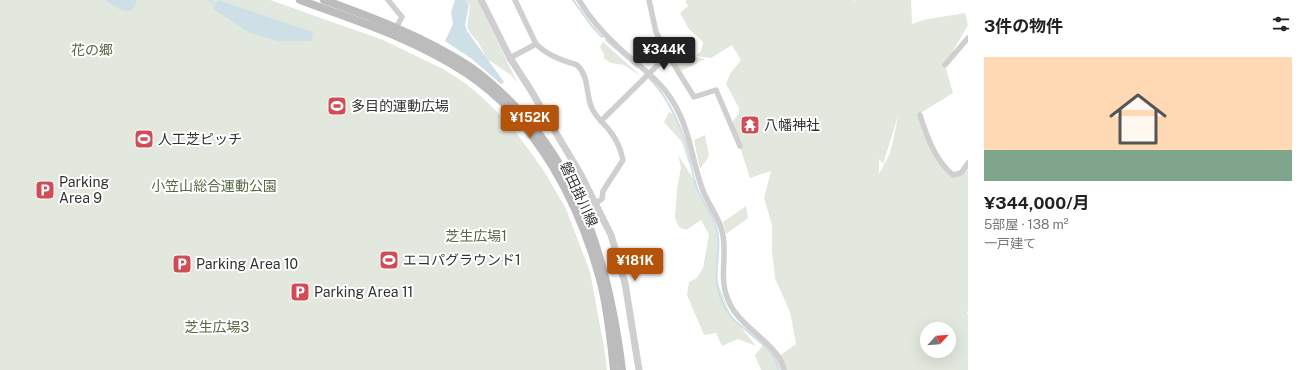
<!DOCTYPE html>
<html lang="ja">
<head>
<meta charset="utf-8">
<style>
	:root { --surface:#fff; --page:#f6f6f6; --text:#222; --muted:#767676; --line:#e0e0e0; --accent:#b45309 }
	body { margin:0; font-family:"Public Sans","Noto Sans JP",sans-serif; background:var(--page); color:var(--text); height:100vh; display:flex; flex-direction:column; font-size:15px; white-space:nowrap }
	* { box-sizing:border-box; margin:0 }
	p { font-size:13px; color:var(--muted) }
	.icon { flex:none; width:22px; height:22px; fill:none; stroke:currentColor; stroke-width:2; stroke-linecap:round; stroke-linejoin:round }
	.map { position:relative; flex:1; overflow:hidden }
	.sheet { display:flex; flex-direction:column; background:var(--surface); width:340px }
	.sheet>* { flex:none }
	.needle { width:26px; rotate:64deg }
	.fabs { position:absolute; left:920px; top:322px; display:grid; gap:8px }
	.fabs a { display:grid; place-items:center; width:36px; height:36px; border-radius:50%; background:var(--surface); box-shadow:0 4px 16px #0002; font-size:20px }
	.price { position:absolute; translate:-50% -34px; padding:0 9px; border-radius:4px; background:var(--accent); color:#fff; font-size:13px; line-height:26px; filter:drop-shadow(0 1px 2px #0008) }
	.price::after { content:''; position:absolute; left:50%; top:24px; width:12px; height:9px; margin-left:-6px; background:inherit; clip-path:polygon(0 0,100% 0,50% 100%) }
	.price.current { background:#222; color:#fff }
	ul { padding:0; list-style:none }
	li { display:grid; align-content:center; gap:8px; height:212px; padding:0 16px }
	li+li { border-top:1px solid var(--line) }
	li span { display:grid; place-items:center; height:124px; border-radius:0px; color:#555 }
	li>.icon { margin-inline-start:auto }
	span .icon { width:72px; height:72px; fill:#fffc; stroke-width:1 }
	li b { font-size:17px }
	h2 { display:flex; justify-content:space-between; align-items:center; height:48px; padding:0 16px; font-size:17px }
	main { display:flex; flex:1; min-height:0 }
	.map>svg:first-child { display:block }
</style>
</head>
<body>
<main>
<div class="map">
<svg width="968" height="370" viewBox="0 0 968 370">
	<rect width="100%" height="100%" fill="#fff"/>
	<!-- green -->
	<g fill="#e2e8dd" fill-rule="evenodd">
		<path d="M 0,0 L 270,0 L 383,40 L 443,69 L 465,83 L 484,99 L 512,127 L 544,171 L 566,209 L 590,272 L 604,347 L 607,370 L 0,370 Z"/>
		<path d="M 465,0 L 477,0 L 518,84 L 511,75 L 487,59 L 478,42 L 470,33 L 467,27 L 470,5 Z"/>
		<path d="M 685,0 L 855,0 L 853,3 L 856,0 L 911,0 L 912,24 L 923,20 L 965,13 L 968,25 L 945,65 L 953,93 L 919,114 L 928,141 L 953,175 L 968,165 L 968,311 L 967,312 L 968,315 L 968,370 L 761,370 L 755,355 L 764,344 L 779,356 L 796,344 L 790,312 L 775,278 L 772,250 L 772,225 L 764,198 L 771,171 L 750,178 L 732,122 L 739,114 L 739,108 L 726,84 L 730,74 L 741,60 L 732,45 L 711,58 L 696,56 L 701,51 L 703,42 L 689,29 L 680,13 L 688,6 ZM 899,113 L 890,153 L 879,174 L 879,159 L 883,164 ZM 927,329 L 949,329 L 949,351 L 927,351 Z"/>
		<path d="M 603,42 L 641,76 L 624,65 L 611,63 L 604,58 L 604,54 L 600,47 Z"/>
		<path d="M 688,52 L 692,56 L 705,59 L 681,71 L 672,56 Z"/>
		<path d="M 669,112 L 673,114 L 682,133 L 692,161 L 689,164 L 682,142 L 664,122 Z"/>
		<path d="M 705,135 L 709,156 L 700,169 L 694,140 Z"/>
		<path d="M 678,155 L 691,175 L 716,226 L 718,241 L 717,281 L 730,314 L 756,346 L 738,339 L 722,346 L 716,333 L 704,335 L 687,295 L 689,282 L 697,278 L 703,268 L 709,235 L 701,220 L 686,230 L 679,227 L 675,218 L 677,190 L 681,167 Z"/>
		<path d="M 746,206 L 748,218 L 726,234 L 723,222 Z"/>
	</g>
	<!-- water -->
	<g fill="#cfdfe8">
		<path d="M 105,0 L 137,0 C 132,20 116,8 105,0 Z"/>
		<path d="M 218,0 L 313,32 L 311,41 L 278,41 L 250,33 L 213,9 Z"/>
		<path d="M 455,0 L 465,0 L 469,5 L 465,25 L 467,31 L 504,82 L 501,84 L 472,59 L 445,41 L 453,24 L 451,12 Z"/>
	</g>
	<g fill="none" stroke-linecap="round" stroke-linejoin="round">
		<!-- stream -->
		<g stroke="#cfdfe8" stroke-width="2">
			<path d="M 209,0 L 215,4"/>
			<path d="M 573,0 L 591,25 L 602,37"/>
			<path d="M 606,40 L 637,67"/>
			<path d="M 649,78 C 665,94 677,118 684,138 C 690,154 691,172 697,188 C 702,201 712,213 716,226 C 723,247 712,271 719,293 C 721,302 726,311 733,319 C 746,332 778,351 778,370"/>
		</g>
		<!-- minor -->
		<g stroke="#cfcfcf" stroke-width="5.5">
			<path d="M 388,0 L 402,17 L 396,28"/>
			<path d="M 515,0 L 536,44"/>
			<path d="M 579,0 C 589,17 603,33 618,47 C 643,70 665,82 680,115 C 691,138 693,164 702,188 C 707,203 718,215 722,231 C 729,258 716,278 731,306 C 742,328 781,347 784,370"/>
			<path d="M 683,49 L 668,55 L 694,97 L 716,90 L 740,146"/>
			<path d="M 510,58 L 536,44 C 548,56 562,60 577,65 C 589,76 586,93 591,106 C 595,118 606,124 612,134 C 618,142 621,151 623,160 L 603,191 L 602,199 L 596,203"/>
			<path d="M 945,65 L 968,38"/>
			<path d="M 920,115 C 927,137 935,160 953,175 L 961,173 L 968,163"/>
			<path d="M 601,121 L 668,55 L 656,32 L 649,0"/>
		</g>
		<!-- tertiary -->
		<path stroke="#cfcfcf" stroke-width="7" d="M 481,0 L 510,58 L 530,89 L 581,175 L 611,235 L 625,283 L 639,370"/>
		<!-- secondary -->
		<g stroke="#bcbcbc" stroke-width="8">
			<path d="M 300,0 C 357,21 415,39 466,73 C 537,120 580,203 601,283 C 608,311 611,341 614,370"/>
			<path d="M 324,0 C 374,18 424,37 469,66 C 484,76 498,89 511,102 C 583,173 610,272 622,370"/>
		</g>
	</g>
	<!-- icons -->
	<defs>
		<g id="stadium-square" transform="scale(1)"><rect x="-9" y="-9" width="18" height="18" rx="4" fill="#d04d58" stroke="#fff"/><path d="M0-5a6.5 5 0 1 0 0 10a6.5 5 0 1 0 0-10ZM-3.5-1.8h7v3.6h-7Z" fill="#fff"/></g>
		<g id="temple-square" transform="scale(1)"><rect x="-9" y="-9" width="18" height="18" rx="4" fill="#d04d58" stroke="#fff"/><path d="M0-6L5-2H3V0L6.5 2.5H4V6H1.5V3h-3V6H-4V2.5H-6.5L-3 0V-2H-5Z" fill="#fff"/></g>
		<g id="parking-square" transform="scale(1)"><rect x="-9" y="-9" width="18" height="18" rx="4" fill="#d04d58" stroke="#fff"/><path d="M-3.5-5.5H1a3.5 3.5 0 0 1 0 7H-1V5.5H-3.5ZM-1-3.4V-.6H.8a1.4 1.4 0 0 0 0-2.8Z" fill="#fff"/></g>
	</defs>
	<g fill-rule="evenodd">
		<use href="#stadium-square" x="337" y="106"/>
		<use href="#temple-square" x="750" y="125"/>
		<use href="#stadium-square" x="144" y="139"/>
		<use href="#parking-square" x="45" y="190"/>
		<use href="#stadium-square" x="389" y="260"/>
		<use href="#parking-square" x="182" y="264"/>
		<use href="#parking-square" x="300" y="292"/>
	</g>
	<g text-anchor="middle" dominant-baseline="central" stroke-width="4" stroke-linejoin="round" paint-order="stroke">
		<!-- park labels -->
		<g font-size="14" fill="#566945" stroke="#fff">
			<text x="92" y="50">花の郷</text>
			<text x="214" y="186">小笠山総合運動公園</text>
			<text x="476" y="236">芝生広場1</text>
			<text x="217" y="327">芝生広場3</text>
		</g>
		<!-- poi labels -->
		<g font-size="14" fill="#323232" stroke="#fff" text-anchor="start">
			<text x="351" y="106">多目的運動広場</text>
			<text x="764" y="125">八幡神社</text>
			<text x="158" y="139">人工芝ピッチ</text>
			<text x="59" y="182">Parking<tspan x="59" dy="16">Area 9</tspan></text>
			<text x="403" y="260">エコパグラウンド1</text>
			<text x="196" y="264">Parking Area 10</text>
			<text x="314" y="292">Parking Area 11</text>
		</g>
		<!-- street labels -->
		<g font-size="14" fill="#323232" stroke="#fff">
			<text transform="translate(579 194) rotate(65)">磐田掛川線</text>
		</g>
	</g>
</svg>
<div class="fabs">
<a><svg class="needle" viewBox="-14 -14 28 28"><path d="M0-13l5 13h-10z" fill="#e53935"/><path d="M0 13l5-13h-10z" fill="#767676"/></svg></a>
</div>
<b class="price current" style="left:664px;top:71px">¥344K</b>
<b class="price" style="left:530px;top:139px">¥152K</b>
<b class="price" style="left:635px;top:282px">¥181K</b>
</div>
<section class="sheet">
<h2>3件の物件<svg class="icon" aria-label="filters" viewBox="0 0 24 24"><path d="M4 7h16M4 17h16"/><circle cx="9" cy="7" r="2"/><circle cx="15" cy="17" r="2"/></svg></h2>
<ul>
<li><span style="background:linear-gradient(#ffd9b3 75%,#7fa58c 0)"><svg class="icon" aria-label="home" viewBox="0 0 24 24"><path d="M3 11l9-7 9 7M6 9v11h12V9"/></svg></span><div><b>¥344,000/月</b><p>5部屋 · 138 m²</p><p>一戸建て</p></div></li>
</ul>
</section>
</main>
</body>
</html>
